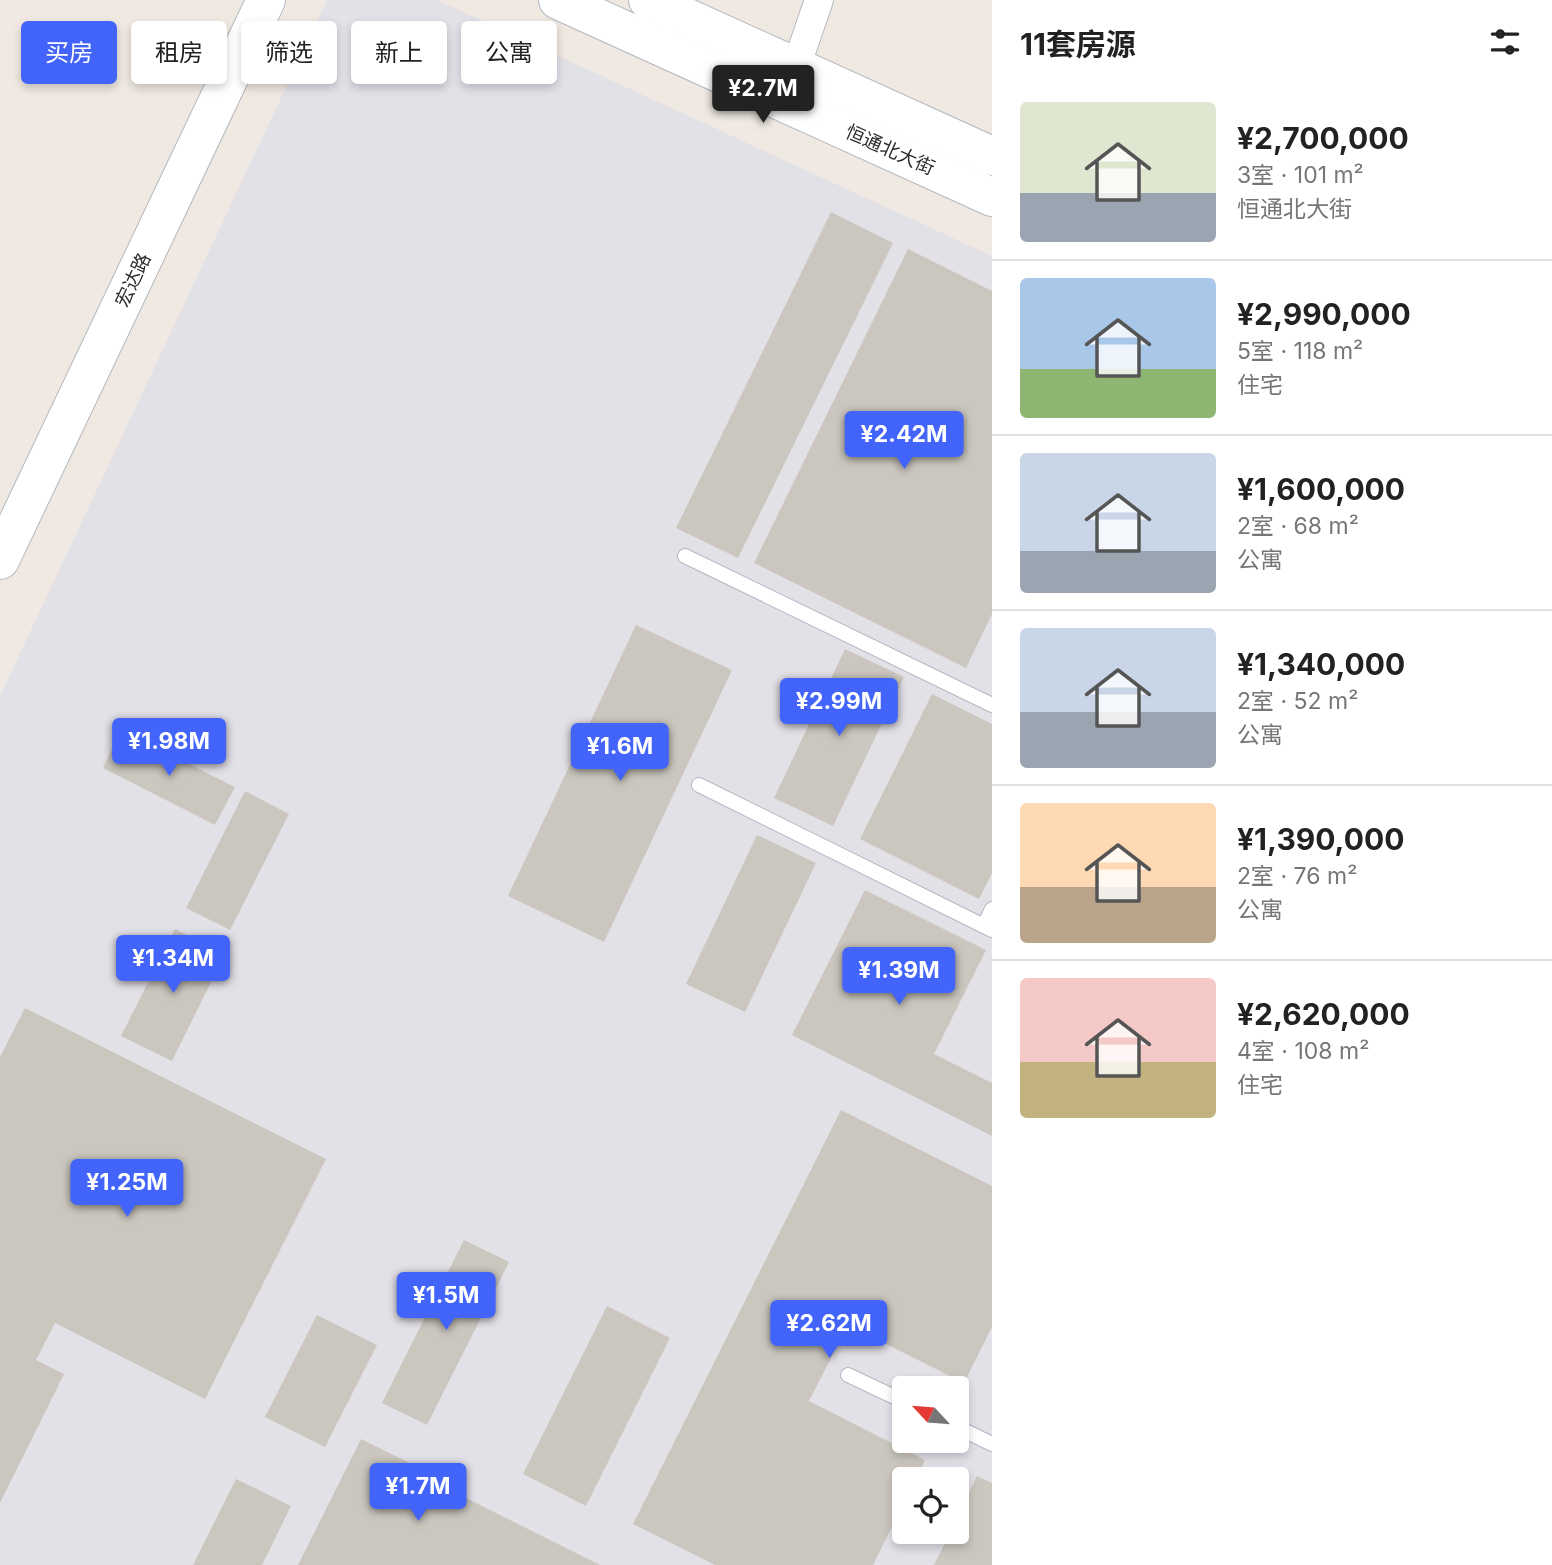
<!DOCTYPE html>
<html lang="zh">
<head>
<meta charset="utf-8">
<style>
	:root { --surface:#fff; --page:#f2f2f2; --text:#222; --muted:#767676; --line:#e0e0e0; --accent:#4264fb }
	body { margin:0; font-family:Inter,"Noto Sans SC",sans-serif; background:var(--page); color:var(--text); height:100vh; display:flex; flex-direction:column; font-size:26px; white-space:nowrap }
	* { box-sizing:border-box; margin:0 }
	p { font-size:23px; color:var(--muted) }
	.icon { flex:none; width:38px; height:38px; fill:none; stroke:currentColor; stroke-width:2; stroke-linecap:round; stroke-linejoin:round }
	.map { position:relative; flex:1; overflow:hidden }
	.side { display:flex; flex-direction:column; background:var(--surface); width:560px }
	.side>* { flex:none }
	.top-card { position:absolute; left:21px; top:21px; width:665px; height:63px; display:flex; gap:14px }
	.needle { width:46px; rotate:296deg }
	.tools { position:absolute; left:892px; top:1376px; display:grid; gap:14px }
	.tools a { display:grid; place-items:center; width:77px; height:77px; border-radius:7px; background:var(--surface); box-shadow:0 4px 10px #0003; font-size:35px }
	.price { position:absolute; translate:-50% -60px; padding:0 16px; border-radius:7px; background:var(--accent); color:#fff; font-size:23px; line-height:46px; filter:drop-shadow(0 2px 4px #0008) }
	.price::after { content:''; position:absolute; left:50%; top:42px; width:21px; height:16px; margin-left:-10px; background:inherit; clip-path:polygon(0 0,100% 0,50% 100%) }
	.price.on { background:#222; color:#fff }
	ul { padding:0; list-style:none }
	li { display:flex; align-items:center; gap:21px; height:175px; padding:0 28px }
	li+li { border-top:2px solid var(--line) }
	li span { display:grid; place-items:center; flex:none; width:196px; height:140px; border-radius:7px; color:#555 }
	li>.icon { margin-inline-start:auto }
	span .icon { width:84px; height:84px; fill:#fffc; stroke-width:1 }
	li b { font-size:30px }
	h2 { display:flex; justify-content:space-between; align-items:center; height:84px; padding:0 28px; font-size:30px }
	.chip { padding:0 24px; border-radius:7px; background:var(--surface); box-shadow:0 4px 10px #0003; font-size:24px; line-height:63px }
	.chip.on { background:var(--accent); color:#fff }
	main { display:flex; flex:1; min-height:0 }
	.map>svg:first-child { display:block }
</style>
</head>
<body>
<main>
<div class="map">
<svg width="992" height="1565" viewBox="0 0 992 1565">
	<rect width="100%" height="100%" fill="#efe9e1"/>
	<!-- industrial -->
	<path fill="#e3e1e8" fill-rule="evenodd" d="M 327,0 L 437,0 L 992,256 L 992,1565 L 0,1565 L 0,696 ZM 905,1388 L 957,1388 L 957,1440 L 905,1440 ZM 905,1479 L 957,1479 L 957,1531 L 905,1531 Z"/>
	<!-- building -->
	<g fill="#cbc7bf">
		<path d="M 831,212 L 893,243 L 738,558 L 676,528 Z"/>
		<path d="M 908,249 L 992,291 L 992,614 L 966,668 L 754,563 Z"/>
		<path d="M 636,625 L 732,670 L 604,942 L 508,896 Z"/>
		<path d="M 845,649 L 904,677 L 833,826 L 774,798 Z"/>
		<path d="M 932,694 L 992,724 L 992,873 L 979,899 L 860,839 Z"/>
		<path d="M 121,730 L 235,787 L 215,825 L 103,768 Z"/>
		<path d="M 245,791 L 289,814 L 230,930 L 186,908 Z"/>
		<path d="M 757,835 L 816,863 L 745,1012 L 686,984 Z"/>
		<path d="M 865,890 L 986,950 L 934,1054 L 992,1083 L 992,1136 L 792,1035 Z"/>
		<path d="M 175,929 L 225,954 L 172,1061 L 121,1036 Z"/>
		<path d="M 25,1008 L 326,1159 L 205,1399 L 55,1323 L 36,1360 L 64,1374 L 0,1503 L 0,1057 Z"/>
		<path d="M 841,1110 L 992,1186 L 992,1327 L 964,1383 L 848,1325 L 809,1401 L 925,1460 L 916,1479 L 905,1479 L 905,1501 L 873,1565 L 715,1565 L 633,1524 Z"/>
		<path d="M 464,1240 L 509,1262 L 427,1425 L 382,1403 Z"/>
		<path d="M 607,1306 L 670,1338 L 586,1506 L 523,1474 Z"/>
		<path d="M 317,1315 L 377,1345 L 325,1447 L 265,1417 Z"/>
		<path d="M 361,1439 L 432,1474 L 430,1480 L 600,1565 L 298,1565 Z"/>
		<path d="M 977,1476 L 992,1483 L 992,1565 L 934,1565 L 951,1531 L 957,1531 L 957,1517 Z"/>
		<path d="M 236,1479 L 291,1506 L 262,1565 L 193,1565 Z"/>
	</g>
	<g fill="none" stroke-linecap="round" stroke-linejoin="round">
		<!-- lane casing -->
		<g stroke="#b4b7c1" stroke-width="16">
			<g id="lane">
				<path d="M 685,556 L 992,705"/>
				<path d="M 699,785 L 992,930"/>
				<path d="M 984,926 L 992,909"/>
				<path d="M 848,1375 L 905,1402"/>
				<path d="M 957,1427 L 992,1444"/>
			</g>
		</g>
		<!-- street casing -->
		<g stroke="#b4b7c1" stroke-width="30">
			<path id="street" d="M 796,67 L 819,0"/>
		</g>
		<!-- secondary casing -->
		<g stroke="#b4b7c1" stroke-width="40">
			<g id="secondary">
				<path d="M 558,0 L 992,197"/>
				<path d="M 648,0 L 992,156"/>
				<path d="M 0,560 L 266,0"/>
			</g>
		</g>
		<!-- lane -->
		<use href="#lane" stroke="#fff" stroke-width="14"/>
		<!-- street -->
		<use href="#street" stroke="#fff" stroke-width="28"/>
		<!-- secondary -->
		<use href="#secondary" stroke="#fff" stroke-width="38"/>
	</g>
	<g text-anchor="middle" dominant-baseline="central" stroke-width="5" stroke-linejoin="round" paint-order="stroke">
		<!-- street labels -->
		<g font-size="19" fill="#2e2e2e" stroke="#fff">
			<text transform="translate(890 150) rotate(24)">恒通北大街</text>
			<text transform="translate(133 280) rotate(-65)">宏达路</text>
		</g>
	</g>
</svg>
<div class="tools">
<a><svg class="needle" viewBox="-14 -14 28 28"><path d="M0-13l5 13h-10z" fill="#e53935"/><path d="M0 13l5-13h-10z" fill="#767676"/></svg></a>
<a><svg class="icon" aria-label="locate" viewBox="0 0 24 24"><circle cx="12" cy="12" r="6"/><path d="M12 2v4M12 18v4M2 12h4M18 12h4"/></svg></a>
</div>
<b class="price on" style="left:763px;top:125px">¥2.7M</b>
<b class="price" style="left:904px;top:471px">¥2.42M</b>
<b class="price" style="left:839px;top:738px">¥2.99M</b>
<b class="price" style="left:169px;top:778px">¥1.98M</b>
<b class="price" style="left:620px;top:783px">¥1.6M</b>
<b class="price" style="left:173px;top:995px">¥1.34M</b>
<b class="price" style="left:899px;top:1007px">¥1.39M</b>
<b class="price" style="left:127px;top:1219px">¥1.25M</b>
<b class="price" style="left:446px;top:1332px">¥1.5M</b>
<b class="price" style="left:829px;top:1360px">¥2.62M</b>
<b class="price" style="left:418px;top:1523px">¥1.7M</b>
<div class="top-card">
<a class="chip on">买房</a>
<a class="chip">租房</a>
<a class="chip">筛选</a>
<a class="chip">新上</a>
<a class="chip">公寓</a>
</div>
</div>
<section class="side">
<h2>11套房源<svg class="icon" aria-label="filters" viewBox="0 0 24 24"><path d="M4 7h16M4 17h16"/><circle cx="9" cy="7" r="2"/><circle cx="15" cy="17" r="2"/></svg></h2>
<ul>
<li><span style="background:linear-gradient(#dfe7d0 65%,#9aa5b1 0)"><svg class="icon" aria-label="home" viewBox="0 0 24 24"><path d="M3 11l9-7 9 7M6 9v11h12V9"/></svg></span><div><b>¥2,700,000</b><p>3室 · 101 m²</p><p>恒通北大街</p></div></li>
<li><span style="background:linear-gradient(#a9c7e8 65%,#8fb573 0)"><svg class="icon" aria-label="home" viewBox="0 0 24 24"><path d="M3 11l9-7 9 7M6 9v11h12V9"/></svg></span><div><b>¥2,990,000</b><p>5室 · 118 m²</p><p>住宅</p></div></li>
<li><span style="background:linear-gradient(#c9d6e8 70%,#9aa5b1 0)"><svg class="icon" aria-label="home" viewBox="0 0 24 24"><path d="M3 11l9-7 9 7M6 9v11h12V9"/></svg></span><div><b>¥1,600,000</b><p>2室 · 68 m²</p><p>公寓</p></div></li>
<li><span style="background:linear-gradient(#c9d6e8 60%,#9aa5b1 0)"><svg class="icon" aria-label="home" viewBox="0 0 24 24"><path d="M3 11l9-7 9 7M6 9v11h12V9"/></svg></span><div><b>¥1,340,000</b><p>2室 · 52 m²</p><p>公寓</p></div></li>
<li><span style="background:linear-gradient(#ffd9b3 60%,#b9a48a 0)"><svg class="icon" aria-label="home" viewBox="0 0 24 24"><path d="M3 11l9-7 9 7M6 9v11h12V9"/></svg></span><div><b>¥1,390,000</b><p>2室 · 76 m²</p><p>公寓</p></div></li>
<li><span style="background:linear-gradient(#f6c9c9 60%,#c2b280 0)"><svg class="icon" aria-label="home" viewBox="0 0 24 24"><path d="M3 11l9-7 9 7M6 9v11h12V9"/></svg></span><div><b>¥2,620,000</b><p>4室 · 108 m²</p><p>住宅</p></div></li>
</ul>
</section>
</main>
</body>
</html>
